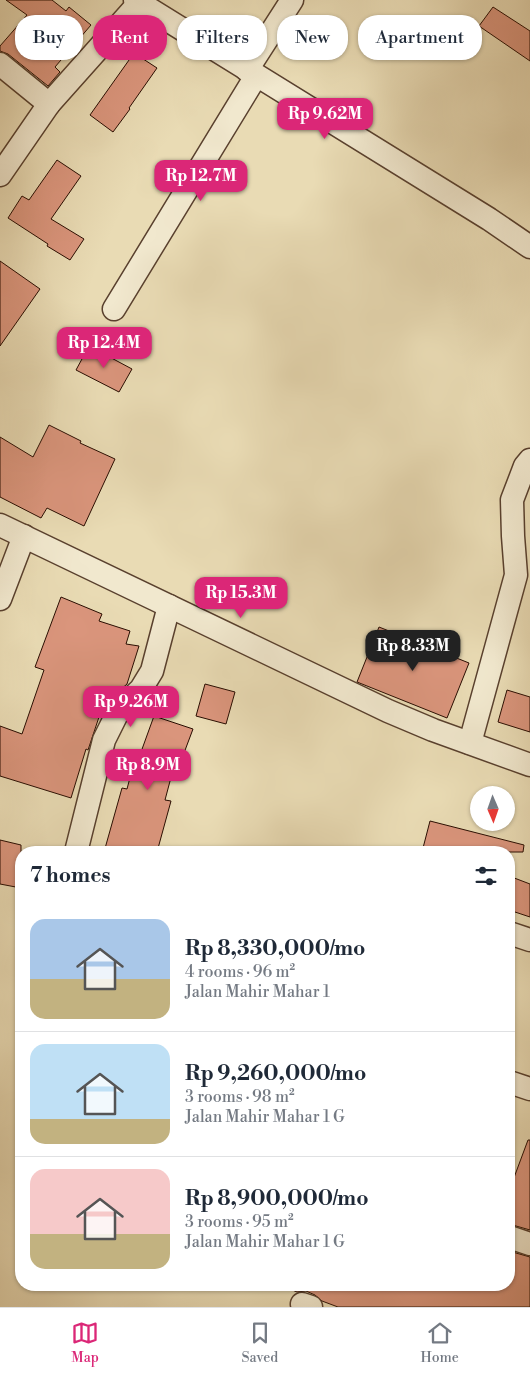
<!DOCTYPE html>
<html lang="en">
<head>
<meta charset="utf-8">
<style>
	:root { --surface:#fff; --page:#f6f6f7; --text:#1f2937; --muted:#747a83; --line:#e0e1e3; --accent:#db2777 }
	body { margin:0; font-family:"Libre Bodoni",serif; background:var(--page); color:var(--text); height:100vh; display:flex; flex-direction:column; font-size:19px; white-space:nowrap }
	* { box-sizing:border-box; margin:0 }
	p { font-size:16px; color:var(--muted) }
	.icon { flex:none; width:28px; height:28px; fill:none; stroke:currentColor; stroke-width:2; stroke-linecap:round; stroke-linejoin:round }
	.map { position:relative; flex:1; overflow:hidden }
	.panel { position:absolute; left:15px; top:846px; width:500px; height:445px; display:flex; flex-direction:column; background:var(--surface); border-radius:20px; box-shadow:0 1px 4px #0004 }
	.panel>* { flex:none }
	.hud { position:absolute; left:15px; top:15px; width:500px; height:45px; display:flex; gap:10px }
	.needle { width:32px; rotate:178deg }
	.controls { position:absolute; left:470px; top:786px; display:grid; gap:10px }
	.controls a { display:grid; place-items:center; width:45px; height:45px; border-radius:50%; background:var(--surface); box-shadow:0 1px 4px #0004; font-size:25px }
	.price { position:absolute; translate:-50% -42px; padding:0 11px; border-radius:10px; background:var(--accent); color:#fff; font-size:16px; line-height:32px; filter:drop-shadow(0 1px 2px #0008) }
	.price::after { content:''; position:absolute; left:50%; top:30px; width:15px; height:11px; margin-left:-8px; background:inherit; clip-path:polygon(0 0,100% 0,50% 100%) }
	.price.on { background:#222; color:#fff }
	ul { padding:0; list-style:none }
	li { display:flex; align-items:center; gap:15px; height:125px; padding:0 15px }
	li+li { border-top:1px solid var(--line) }
	li span { display:grid; place-items:center; flex:none; width:140px; height:100px; border-radius:15px; color:#555 }
	li>.icon { margin-inline-start:auto }
	span .icon { width:60px; height:60px; fill:#fffc; stroke-width:1 }
	li b { font-size:21px }
	h2 { display:flex; justify-content:space-between; align-items:center; height:60px; padding:0 15px; font-size:21px }
	.chip { padding:0 18px; border-radius:20px; background:var(--surface); box-shadow:0 1px 4px #0004; font-size:18px; line-height:45px }
	.chip.on { background:var(--accent); color:#fff }
	.tab-bar { display:flex; justify-content:space-around; align-items:center; height:70px; border-top:1px solid var(--line); background:var(--surface); font-size:14px; color:var(--muted) }
	.tab-bar a { display:grid; justify-items:center; gap:2px }
	.tab-bar .on { color:var(--accent) }
	.map>svg:first-child { display:block }
</style>
</head>
<body>
<div class="map">
<svg width="530" height="1307" viewBox="0 0 530 1307">
	<rect width="100%" height="100%" fill="#e9dbb4"/>
	<filter id="stains"><feTurbulence type="fractalNoise" baseFrequency=".004" numOctaves="4"/><feColorMatrix values="0 0 0 0 .2 0 0 0 0 .09 0 0 0 0 .02 0 0 0 .5 -.17"/></filter>
	<radialGradient id="worn" r=".72"><stop offset=".6" stop-color="#630" stop-opacity="0"/><stop offset="1" stop-color="#630" stop-opacity=".3"/></radialGradient>
	<!-- building -->
	<g fill="#da957c" stroke="#290d01">
		<path d="M 6,0 L 52,0 L 66,11 L 69,7 L 91,25 L 55,67 L 60,72 L 48,86 L 8,54 L 0,51 L 0,46 L 27,15 Z"/>
		<path d="M 493,7 L 530,31 L 530,61 L 479,26 Z"/>
		<path d="M 134,53 L 157,68 L 129,108 L 130,109 L 113,132 L 90,115 Z"/>
		<path d="M 57,160 L 81,176 L 51,219 L 84,239 L 70,260 L 47,246 L 48,244 L 8,218 L 22,196 L 29,200 Z"/>
		<path d="M 0,261 L 40,289 L 0,346 Z"/>
		<path d="M 89,346 L 132,369 L 119,392 L 76,370 Z"/>
		<path d="M 49,425 L 81,441 L 80,443 L 115,459 L 84,526 L 47,508 L 41,518 L 0,497 L 0,437 L 33,457 Z"/>
		<path d="M 61,597 L 102,614 L 99,621 L 130,631 L 126,644 L 139,646 L 127,684 L 119,691 L 114,690 L 109,704 L 107,707 L 103,705 L 88,750 L 86,749 L 71,798 L 0,776 L 0,726 L 22,734 L 44,670 L 35,667 Z"/>
		<path d="M 379,627 L 469,663 L 447,718 L 357,682 Z"/>
		<path d="M 205,684 L 235,692 L 226,724 L 196,716 Z"/>
		<path d="M 507,690 L 530,697 L 530,732 L 498,722 Z"/>
		<path d="M 154,716 L 193,729 L 184,753 L 178,751 L 165,800 L 171,801 L 157,852 L 104,852 L 122,788 L 127,789 L 137,751 L 141,752 Z"/>
		<path d="M 430,821 L 524,845 L 523,852 L 442,852 L 423,848 Z"/>
		<path d="M 0,840 L 21,845 L 21,888 L 0,884 Z"/>
		<path d="M 509,876 L 530,884 L 530,917 L 509,910 Z"/>
		<path d="M 528,1140 L 530,1140 L 530,1230 L 509,1224 L 509,1191 Z"/>
		<path d="M 509,1251 L 530,1257 L 530,1307 L 338,1307 L 322,1301 L 315,1295 L 306,1291 L 297,1292 L 285,1287 L 285,1285 L 509,1285 Z"/>
	</g>
	<g fill="none" stroke-linecap="round" stroke-linejoin="round">
		<!-- street casing -->
		<g stroke="#59402e" stroke-width="25">
			<g id="street">
				<path d="M 135,0 L 489,219 L 530,247"/>
				<path d="M 0,64 L 49,104"/>
				<path d="M 247,70 L 292,0"/>
				<path d="M 0,175 L 49,104 L 139,3"/>
				<path d="M 114,309 L 256,76"/>
				<path d="M 0,525 L 388,711 L 433,730 L 530,765"/>
				<path d="M 0,599 L 24,536"/>
				<path d="M 470,743 L 516,575 L 513,536 L 512,500 L 525,466 L 530,460"/>
				<path d="M 76,852 L 104,740 L 116,716 L 125,704 L 141,689 L 152,671 L 169,606"/>
				<path d="M 509,933 L 530,940"/>
				<path d="M 509,1082 L 530,1089"/>
				<path d="M 509,1237 L 530,1244"/>
				<path d="M 302,1304 L 311,1307"/>
			</g>
		</g>
		<!-- street -->
		<use href="#street" stroke="#f1e8ce" stroke-width="22"/>
	</g>
	<rect width="100%" height="100%" filter="url(#stains)"/>
	<rect width="100%" height="100%" fill="url(#worn)"/>
</svg>
<div class="controls">
<a><svg class="needle" viewBox="-14 -14 28 28"><path d="M0-13l5 13h-10z" fill="#e53935"/><path d="M0 13l5-13h-10z" fill="#747a83"/></svg></a>
</div>
<b class="price" style="left:325px;top:140px">Rp 9.62M</b>
<b class="price" style="left:201px;top:202px">Rp 12.7M</b>
<b class="price" style="left:104px;top:369px">Rp 12.4M</b>
<b class="price" style="left:241px;top:619px">Rp 15.3M</b>
<b class="price on" style="left:413px;top:672px">Rp 8.33M</b>
<b class="price" style="left:131px;top:728px">Rp 9.26M</b>
<b class="price" style="left:148px;top:791px">Rp 8.9M</b>
<div class="hud">
<a class="chip">Buy</a>
<a class="chip on">Rent</a>
<a class="chip">Filters</a>
<a class="chip">New</a>
<a class="chip">Apartment</a>
</div>
<section class="panel">
<h2>7 homes<svg class="icon" aria-label="filters" viewBox="0 0 24 24"><path d="M4 7h16M4 17h16"/><circle cx="9" cy="7" r="2"/><circle cx="15" cy="17" r="2"/></svg></h2>
<ul>
<li><span style="background:linear-gradient(#a9c7e8 60%,#c2b280 0)"><svg class="icon" aria-label="home" viewBox="0 0 24 24"><path d="M3 11l9-7 9 7M6 9v11h12V9"/></svg></span><div><b>Rp 8,330,000/mo</b><p>4 rooms · 96 m²</p><p>Jalan Mahir Mahar 1</p></div></li>
<li><span style="background:linear-gradient(#bfe0f5 75%,#c2b280 0)"><svg class="icon" aria-label="home" viewBox="0 0 24 24"><path d="M3 11l9-7 9 7M6 9v11h12V9"/></svg></span><div><b>Rp 9,260,000/mo</b><p>3 rooms · 98 m²</p><p>Jalan Mahir Mahar 1 G</p></div></li>
<li><span style="background:linear-gradient(#f6c9c9 65%,#c2b280 0)"><svg class="icon" aria-label="home" viewBox="0 0 24 24"><path d="M3 11l9-7 9 7M6 9v11h12V9"/></svg></span><div><b>Rp 8,900,000/mo</b><p>3 rooms · 95 m²</p><p>Jalan Mahir Mahar 1 G</p></div></li>
</ul>
</section>
</div>
<nav class="tab-bar">
<a class="on"><svg class="icon" aria-label="map" viewBox="0 0 24 24"><path d="M3 6l6-2 6 2 6-2v14l-6 2-6-2-6 2zM9 4v14M15 6v14"/></svg>Map</a>
<a><svg class="icon" aria-label="saved" viewBox="0 0 24 24"><path d="M7 4h10v16l-5-4-5 4z"/></svg>Saved</a>
<a><svg class="icon" aria-label="home" viewBox="0 0 24 24"><path d="M3 11l9-7 9 7M6 9v11h12V9"/></svg>Home</a>
</nav>
</body>
</html>
